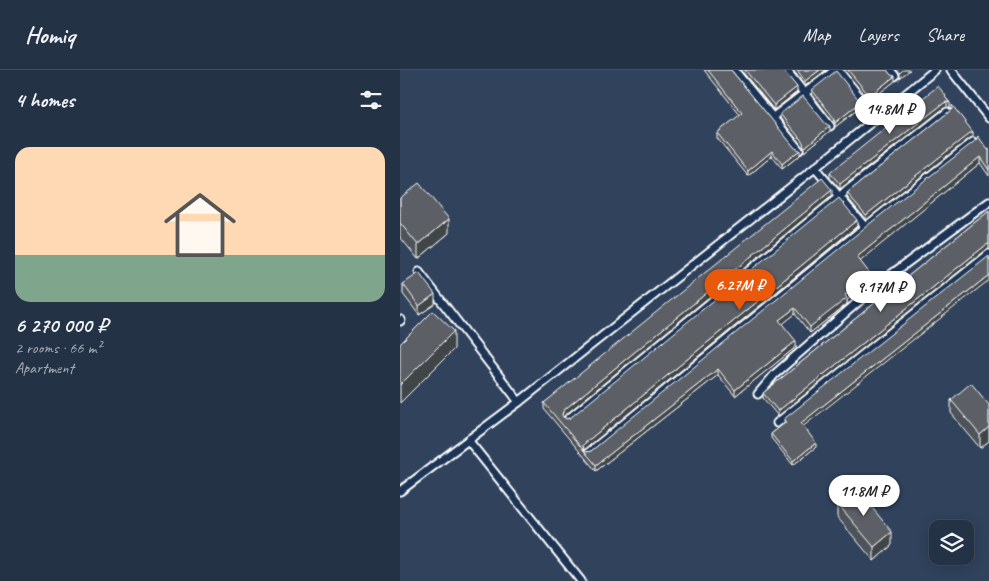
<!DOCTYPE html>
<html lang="en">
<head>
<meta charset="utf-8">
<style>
	:root { --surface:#243245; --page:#2c3a4c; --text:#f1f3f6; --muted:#a3aab3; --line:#414d5e; --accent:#ea580c }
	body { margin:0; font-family:Caveat,sans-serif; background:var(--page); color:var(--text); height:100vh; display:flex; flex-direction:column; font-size:19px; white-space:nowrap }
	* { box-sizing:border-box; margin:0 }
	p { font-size:16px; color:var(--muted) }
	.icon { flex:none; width:28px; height:28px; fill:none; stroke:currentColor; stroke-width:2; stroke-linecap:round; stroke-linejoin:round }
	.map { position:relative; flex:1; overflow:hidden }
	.panel { display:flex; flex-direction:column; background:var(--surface); width:400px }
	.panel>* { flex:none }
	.tools { position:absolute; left:529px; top:450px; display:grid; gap:10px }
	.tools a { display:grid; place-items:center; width:45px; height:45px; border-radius:10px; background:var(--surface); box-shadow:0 2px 12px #0003,0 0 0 1px var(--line); font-size:25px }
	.price { position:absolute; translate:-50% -42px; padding:0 11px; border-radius:18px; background:#fff; color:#222; font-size:16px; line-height:32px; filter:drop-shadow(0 1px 2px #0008) }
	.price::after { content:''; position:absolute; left:50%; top:30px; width:15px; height:11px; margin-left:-8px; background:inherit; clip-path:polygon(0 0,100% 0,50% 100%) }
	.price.active { background:var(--accent); color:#fff }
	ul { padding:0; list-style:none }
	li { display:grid; align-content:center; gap:10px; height:265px; padding:0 15px }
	li span { display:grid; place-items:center; height:155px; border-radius:15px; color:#555 }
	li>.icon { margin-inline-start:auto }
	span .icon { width:90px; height:90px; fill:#fffc; stroke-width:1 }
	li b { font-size:21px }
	h2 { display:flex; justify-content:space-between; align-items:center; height:60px; padding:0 15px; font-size:21px }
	header { display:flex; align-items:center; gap:30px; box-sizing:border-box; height:70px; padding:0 25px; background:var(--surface); border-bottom:1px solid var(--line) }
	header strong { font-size:24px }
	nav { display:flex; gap:28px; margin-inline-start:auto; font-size:18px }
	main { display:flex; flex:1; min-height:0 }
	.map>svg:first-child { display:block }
</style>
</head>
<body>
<header>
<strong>Homiq</strong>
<nav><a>Map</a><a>Layers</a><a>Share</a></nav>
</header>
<main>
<section class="panel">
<h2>4 homes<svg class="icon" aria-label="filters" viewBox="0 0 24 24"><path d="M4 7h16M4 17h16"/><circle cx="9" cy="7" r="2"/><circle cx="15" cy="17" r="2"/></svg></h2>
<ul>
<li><span style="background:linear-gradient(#ffd9b3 70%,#7fa58c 0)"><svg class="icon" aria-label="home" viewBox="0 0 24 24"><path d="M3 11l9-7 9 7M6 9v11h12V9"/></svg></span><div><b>6 270 000 ₽</b><p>2 rooms · 66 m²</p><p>Apartment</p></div></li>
</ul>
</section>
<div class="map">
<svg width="589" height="511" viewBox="0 0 589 511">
	<rect width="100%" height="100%" fill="#30425c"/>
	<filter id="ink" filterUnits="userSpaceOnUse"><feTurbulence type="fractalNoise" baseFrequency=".02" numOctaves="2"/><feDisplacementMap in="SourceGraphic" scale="10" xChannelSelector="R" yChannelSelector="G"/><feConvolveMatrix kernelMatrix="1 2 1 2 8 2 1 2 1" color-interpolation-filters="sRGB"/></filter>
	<g filter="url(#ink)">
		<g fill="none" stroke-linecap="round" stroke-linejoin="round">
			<!-- service casing -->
			<g stroke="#fff" stroke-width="11">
				<g id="service">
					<path d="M 334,0 L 399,80"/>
					<path d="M 386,0 L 430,56"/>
					<path d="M 438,0 L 463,31"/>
					<path d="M 490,0 L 495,6"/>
					<path d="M 551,0 L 589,48"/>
					<path d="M 372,48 L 435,0"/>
					<path d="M 415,98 L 465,157"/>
					<path d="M 19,202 L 119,332"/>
					<path d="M 0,251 L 1,250"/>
					<path d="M 358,324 L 375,304 L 481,212 L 589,132"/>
					<path d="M 167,350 L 440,126 L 547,42"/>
					<path d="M 377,353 L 589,184"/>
					<path d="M 68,370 L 181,511"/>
					<path d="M 188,383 L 465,157 L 573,72"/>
					<path d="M 0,421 L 119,332 L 415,98 L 535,0"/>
				</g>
			</g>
			<!-- service -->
			<use href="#service" stroke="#1d3557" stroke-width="7"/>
		</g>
		<!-- wall -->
		<g fill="#4e5358" stroke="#fff">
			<path d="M 304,0 L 331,0 L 400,85 L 382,99 L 372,86 L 348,106 L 317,68 L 317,63 L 340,45 Z"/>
			<path d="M 341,0 L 383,0 L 397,22 L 374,40 Z"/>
			<path d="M 393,0 L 426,0 L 405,16 Z"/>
			<path d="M 444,0 L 487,0 L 495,11 L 468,32 L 467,28 Z"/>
			<path d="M 412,20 L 462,36 L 435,57 L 434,53 L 412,24 Z"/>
			<path d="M 546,28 L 550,33 L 550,38 L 547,37 L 544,38 L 440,119 L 430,108 L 430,103 Z"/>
			<path d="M 550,41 L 573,67 L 570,68 L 466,150 L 447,127 L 447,123 Z"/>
			<path d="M 380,44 L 430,61 L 404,82 L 403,77 L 380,48 Z"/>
			<path d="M 589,79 L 589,106 L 580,93 L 460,191 L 471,211 L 447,230 L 447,234 L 410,263 L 395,244 L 382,254 L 396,277 L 335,326 L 318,305 L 196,401 L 144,339 L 144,333 L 432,126 L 164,346 L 163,347 L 167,349 L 170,348 L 457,156 L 184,380 L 187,382 L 191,381 Z"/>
			<path d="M 0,128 L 49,163 L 18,189 L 0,167 Z"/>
			<path d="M 589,141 L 589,179 L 586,180 L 378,346 L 363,328 L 363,323 Z"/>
			<path d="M 3,214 L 35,234 L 19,245 L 3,224 Z"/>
			<path d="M 551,330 L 589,335 L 589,371 L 580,378 L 551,343 Z"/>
			<path d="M 384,349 L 403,356 L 416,377 L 393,395 L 371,368 L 371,364 L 384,353 Z"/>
			<path d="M 437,433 L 492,475 L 474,491 L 437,447 Z"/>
		</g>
		<!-- shaded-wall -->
		<g fill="#404447" stroke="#fff">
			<path d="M 420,0 L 426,0 L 405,16 L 405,11 Z"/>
			<path d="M 503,0 L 510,0 L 500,8 L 500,3 Z"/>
			<path d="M 495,6 L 495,11 L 468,32 L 468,27 Z"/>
			<path d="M 397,17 L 397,22 L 374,40 L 374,35 Z"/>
			<path d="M 462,31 L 462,36 L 435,57 L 435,53 Z"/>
			<path d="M 547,32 L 547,37 L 544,38 L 440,119 L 440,114 L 544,33 Z"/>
			<path d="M 430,56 L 430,61 L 404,82 L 404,78 Z"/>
			<path d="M 573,62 L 573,67 L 570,68 L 466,150 L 466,145 L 570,63 Z"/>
			<path d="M 400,80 L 400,85 L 382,99 L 382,94 Z"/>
			<path d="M 372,81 L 372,86 L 348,106 L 348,101 Z"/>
			<path d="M 580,87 L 580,93 L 457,194 L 457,187 Z"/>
			<path d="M 432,120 L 432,126 L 164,346 L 162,350 L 162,344 L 164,340 Z"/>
			<path d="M 49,149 L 49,163 L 18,189 L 18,175 Z"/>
			<path d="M 457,150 L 457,156 L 184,380 L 183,375 L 185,373 Z"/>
			<path d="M 589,174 L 589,179 L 586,180 L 378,346 L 378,341 L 586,175 Z"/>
			<path d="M 471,205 L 471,211 L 447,230 L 447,234 L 410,263 L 410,257 L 445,225 Z"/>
			<path d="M 589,205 L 589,210 L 401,358 L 401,353 Z"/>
			<path d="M 35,224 L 35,234 L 19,245 L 19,236 Z"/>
			<path d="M 395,238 L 395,244 L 379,257 L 379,250 Z"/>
			<path d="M 54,261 L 54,279 L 0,333 L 0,315 Z"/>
			<path d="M 396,271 L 396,277 L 335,326 L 335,320 Z"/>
			<path d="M 318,299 L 318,305 L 196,401 L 196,395 Z"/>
			<path d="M 589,357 L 589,371 L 580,378 L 580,365 Z"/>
			<path d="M 416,373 L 416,377 L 393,395 L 393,391 Z"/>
			<path d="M 492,462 L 492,475 L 474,491 L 474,477 Z"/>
		</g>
		<!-- building -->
		<g fill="#5b6166" stroke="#fff">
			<path d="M 308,0 L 331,0 L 395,78 L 400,80 L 382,94 L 372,81 L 348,101 L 317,63 L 342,43 Z"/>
			<path d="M 345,0 L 383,0 L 397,17 L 374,35 Z"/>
			<path d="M 397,0 L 420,0 L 405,11 Z"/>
			<path d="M 448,0 L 487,0 L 491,5 L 495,6 L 468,27 L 467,23 Z"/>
			<path d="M 436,1 L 459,30 L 462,31 L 435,53 L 434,48 L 412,20 Z"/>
			<path d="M 538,16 L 546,26 L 545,27 L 550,33 L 547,32 L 544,33 L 440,114 L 430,103 L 432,101 Z"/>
			<path d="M 403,26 L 426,54 L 430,56 L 404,78 L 403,72 L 380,44 Z"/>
			<path d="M 552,35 L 573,62 L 570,63 L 466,145 L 447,123 L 550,41 L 552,39 Z"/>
			<path d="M 578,66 L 588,80 L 589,79 L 589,100 L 580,87 L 457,187 L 471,205 L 445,225 L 447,228 L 410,257 L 395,238 L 379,250 L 396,271 L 335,320 L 318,299 L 196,395 L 144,333 L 422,108 L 432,120 L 164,340 L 162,344 L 163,347 L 167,349 L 170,348 L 439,128 L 457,150 L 185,373 L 183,375 L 184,380 L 187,382 L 191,381 L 468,155 L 576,70 Z"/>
			<path d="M 19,113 L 49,149 L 18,175 L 0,153 L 0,128 Z"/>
			<path d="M 589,141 L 589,174 L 586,175 L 378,341 L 363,323 Z"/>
			<path d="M 589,186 L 589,205 L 401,353 L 416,373 L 393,391 L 371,364 L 386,352 L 384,349 Z"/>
			<path d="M 19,203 L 35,224 L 19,236 L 3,214 Z"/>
			<path d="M 33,241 L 54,261 L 0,315 L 0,274 Z"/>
			<path d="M 571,313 L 589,335 L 589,357 L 580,365 L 551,330 Z"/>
			<path d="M 455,417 L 492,462 L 474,477 L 437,433 Z"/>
		</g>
	</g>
</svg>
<div class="tools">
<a><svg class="icon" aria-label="layers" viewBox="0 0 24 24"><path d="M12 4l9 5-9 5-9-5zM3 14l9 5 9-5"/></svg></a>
</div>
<b class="price" style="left:490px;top:65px">14.8M ₽</b>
<b class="price active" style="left:340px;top:241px">6.27M ₽</b>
<b class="price" style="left:481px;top:243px">9.17M ₽</b>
<b class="price" style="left:464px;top:447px">11.8M ₽</b>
</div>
</main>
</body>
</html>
